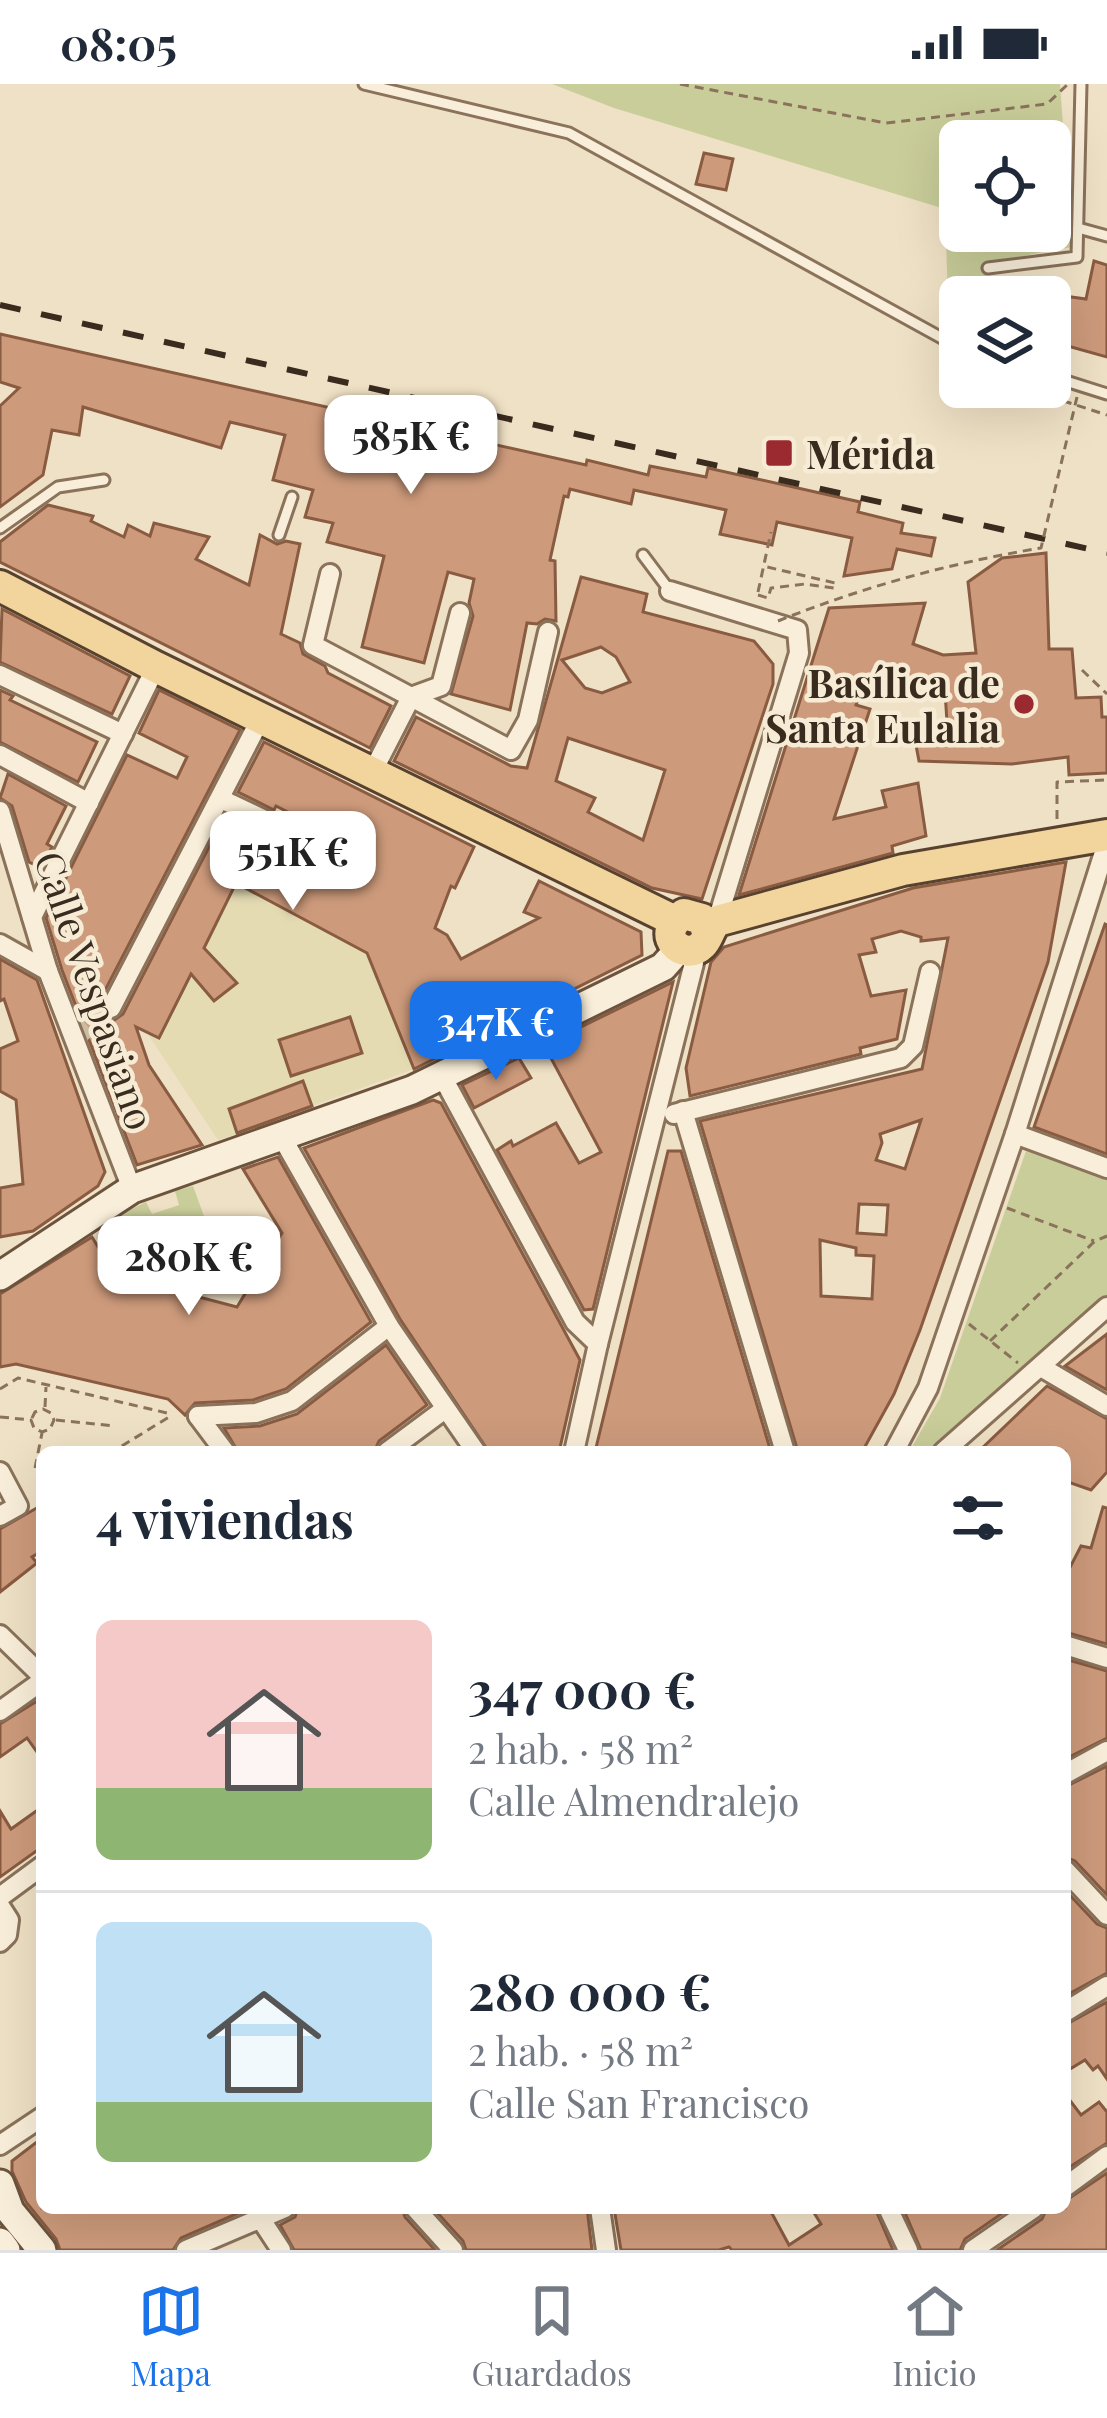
<!DOCTYPE html>
<html lang="es">
<head>
<meta charset="utf-8">
<style>
	:root { --surface:#fff; --page:#f6f6f7; --text:#1f2937; --muted:#747a83; --line:#e0e1e3; --accent:#1a73e8 }
	body { margin:0; font-family:"Playfair Display",serif; background:var(--page); color:var(--text); height:100vh; display:flex; flex-direction:column; font-size:45px; white-space:nowrap }
	* { box-sizing:border-box; margin:0 }
	p { font-size:39px; color:var(--muted) }
	.icon { flex:none; width:66px; height:66px; fill:none; stroke:currentColor; stroke-width:2; stroke-linecap:round; stroke-linejoin:round }
	.map { position:relative; flex:1; overflow:hidden }
	.drawer { position:absolute; left:36px; top:1362px; width:1035px; height:768px; display:flex; flex-direction:column; background:var(--surface); border-radius:18px; box-shadow:0 12px 48px #0002 }
	.drawer>* { flex:none }
	.fabs { position:absolute; left:939px; top:36px; display:grid; gap:24px }
	.fabs a { display:grid; place-items:center; width:132px; height:132px; border-radius:18px; background:var(--surface); box-shadow:0 12px 48px #0002; font-size:60px }
	.price { position:absolute; translate:-50% -102px; padding:0 27px; border-radius:24px; background:#fff; color:#222; font-size:39px; line-height:78px; filter:drop-shadow(0 3px 6px #0008) }
	.price::after { content:''; position:absolute; left:50%; top:72px; width:36px; height:27px; margin-left:-18px; background:inherit; clip-path:polygon(0 0,100% 0,50% 100%) }
	.price.on { background:var(--accent); color:#fff }
	ul { padding:0; list-style:none }
	li { display:flex; align-items:center; gap:36px; height:300px; padding:0 60px }
	li+li { border-top:3px solid var(--line) }
	li span { display:grid; place-items:center; flex:none; width:336px; height:240px; border-radius:18px; color:#555 }
	li>.icon { margin-inline-start:auto }
	span .icon { width:144px; height:144px; fill:#fffc; stroke-width:1 }
	li b { font-size:51px }
	h2 { display:flex; justify-content:space-between; align-items:center; height:144px; padding:0 60px; font-size:51px }
	.status { display:flex; justify-content:space-between; align-items:center; height:84px; padding:0 60px; background:var(--surface); direction:ltr }
	.status svg { height:33px; fill:currentColor }
	.dock { display:flex; justify-content:space-around; align-items:center; height:168px; border-top:3px solid var(--line); background:var(--surface); font-size:33px; color:var(--muted) }
	.dock a { display:grid; justify-items:center; gap:6px }
	.dock .on { color:var(--accent) }
	.map>svg:first-child { display:block }
</style>
</head>
<body>
<div class="status"><b>08:05</b><svg viewBox="0 0 49 12"><path d="M0 12V9h3v3zM5 12V6h3v6zM10 12V3h3v9zM15 12V0h3v12zM26 1h20v11H26zM47 4h2v5h-2z"/></svg></div>
<div class="map">
<svg width="1107" height="2166" viewBox="0 0 1107 2166">
	<rect width="100%" height="100%" fill="#efe1c5"/>
	<!-- farmland -->
	<path fill="#e4dbb3" d="M 236,799 L 367,869 L 414,985 L 312,1022 L 302,997 L 230,1025 L 237,1050 L 218,1056 L 147,949 L 159,953 Z"/>
	<!-- green -->
	<g fill="#c9cd99" fill-rule="evenodd">
		<path d="M 552,0 L 1060,0 L 1072,163 C 1036,170 986,172 973,213 L 960,213 L 960,219 L 948,217 L 945,125 L 614,24 ZM 960,57 L 1050,57 L 1050,147 L 960,147 Z"/>
		<path d="M 1026,1067 L 1107,1096 L 1107,1211 L 925,1368 L 909,1368 L 940,1314 Z"/>
		<path d="M 193,1102 L 220,1176 L 196,1193 L 134,1177 L 119,1154 L 119,1147 L 111,1140 L 112,1134 L 146,1118 L 152,1130 L 179,1121 L 175,1107 Z"/>
	</g>
	<!-- building -->
	<g fill="#cd9a7b" stroke="#895b41" stroke-width="3" fill-rule="evenodd">
		<path d="M 704,69 L 733,75 L 726,106 L 696,100 Z"/>
		<path d="M 1094,177 L 1107,181 L 1107,273 L 1050,257 L 1050,210 L 1086,215 Z"/>
		<path d="M 0,250 L 586,381 L 587,376 L 648,391 L 650,382 L 706,393 L 708,384 L 860,418 L 858,428 L 903,439 L 901,449 L 935,454 L 931,472 L 897,465 L 892,485 L 844,492 L 852,454 L 777,438 L 772,461 L 720,450 L 726,426 L 634,406 L 631,420 L 570,405 L 568,413 L 564,412 L 550,476 L 555,477 L 556,537 L 545,535 L 537,540 L 527,539 L 510,626 L 451,610 L 473,532 L 469,519 L 474,495 L 448,488 L 424,579 L 362,563 L 384,472 L 327,458 L 333,439 L 305,433 L 313,406 L 273,396 L 285,351 L 230,338 L 221,364 L 83,323 L 79,351 L 52,346 L 43,391 L 0,423 L 0,322 L 19,304 L 0,298 Z"/>
		<path d="M 48,421 L 93,432 L 91,437 L 124,453 L 128,441 L 150,452 L 154,439 L 209,453 L 196,475 L 249,501 L 260,451 L 277,460 L 286,457 L 300,460 L 281,550 L 300,559 L 303,570 L 325,582 L 328,589 L 391,622 L 370,664 L 0,478 L 0,458 Z"/>
		<path d="M 1046,469 L 1049,565 L 1072,565 L 1076,614 L 1101,613 L 1102,633 L 1107,633 L 1107,689 L 1069,691 L 1068,673 L 1012,680 L 919,677 L 915,656 L 948,653 L 944,593 L 904,601 L 865,596 L 856,621 L 870,625 L 834,735 L 886,723 L 882,707 L 918,699 L 926,752 L 892,762 L 893,769 L 739,811 L 829,524 L 925,519 L 913,560 L 943,571 L 976,569 L 968,498 L 1002,474 Z"/>
		<path d="M 581,493 L 647,510 L 643,528 L 754,557 L 773,580 L 773,600 L 702,815 L 652,804 L 394,677 L 416,633 L 511,682 L 527,684 ZM 601,563 L 616,573 L 630,598 L 602,609 L 585,604 L 562,576 ZM 568,654 L 665,686 L 643,756 L 588,728 L 595,714 L 556,697 Z"/>
		<path d="M 2,525 L 130,592 L 112,630 L 0,578 Z"/>
		<path d="M 0,606 L 13,612 L 10,616 L 97,658 L 78,698 L 0,658 Z"/>
		<path d="M 159,606 L 240,646 L 99,918 L 98,926 L 104,935 L 113,937 L 123,930 L 225,732 L 347,791 L 362,784 L 360,765 L 276,722 L 274,726 L 238,708 L 264,658 L 474,763 L 455,804 L 451,802 L 435,844 L 447,851 L 461,875 L 539,834 L 524,828 L 539,797 L 641,848 L 642,871 L 414,985 L 367,869 L 236,799 L 204,864 L 237,899 L 214,917 L 191,890 L 159,954 L 136,943 L 149,981 L 202,1061 L 137,1081 L 62,886 L 46,834 L 127,671 L 177,694 L 187,673 L 139,649 Z"/>
		<path d="M 8,690 L 66,722 L 47,760 L 52,763 L 41,784 L 29,778 L 12,722 L 0,714 Z"/>
		<path d="M 1066,778 L 1048,878 L 920,1246 L 894,1310 L 862,1368 L 798,1368 L 700,1037 L 922,985 L 948,854 L 921,857 L 921,853 L 901,847 L 872,855 L 876,868 L 859,871 L 871,912 L 906,906 L 897,955 L 860,964 L 861,970 L 690,1012 L 686,984 L 711,878 L 724,863 L 913,804 ZM 921,1036 L 905,1085 L 876,1076 L 882,1059 L 880,1050 ZM 859,1120 L 888,1121 L 886,1151 L 857,1149 ZM 820,1156 L 856,1164 L 856,1171 L 874,1172 L 872,1215 L 821,1212 Z"/>
		<path d="M 1105,840 L 1107,841 L 1107,1070 L 1034,1043 Z"/>
		<path d="M 0,875 L 37,896 L 105,1088 L 98,1102 L 33,1147 L 0,1153 L 0,1104 L 23,1100 L 16,1016 L 0,1007 L 0,965 L 18,957 L 4,915 L 0,917 Z"/>
		<path d="M 673,898 L 593,1225 L 584,1226 L 497,1066 L 511,1057 L 513,1062 L 556,1039 L 579,1079 L 601,1068 L 544,961 Z"/>
		<path d="M 350,933 L 362,969 L 291,992 L 279,956 Z"/>
		<path d="M 519,974 L 531,994 L 474,1024 L 462,1001 Z"/>
		<path d="M 303,997 L 312,1022 L 237,1049 L 229,1025 Z"/>
		<path d="M 433,1016 L 441,1019 L 580,1276 L 559,1368 L 489,1368 L 400,1235 L 304,1064 Z"/>
		<path d="M 668,1067 L 681,1067 L 771,1368 L 595,1368 Z"/>
		<path d="M 278,1073 L 371,1238 L 286,1305 L 253,1316 L 195,1319 L 185,1331 L 168,1315 L 16,1280 L 0,1283 L 0,1210 L 92,1153 L 115,1191 L 237,1223 L 282,1149 L 243,1085 Z"/>
		<path d="M 1107,1250 L 1107,1306 L 1065,1282 Z"/>
		<path d="M 386,1261 L 427,1321 L 379,1357 L 374,1368 L 238,1368 L 224,1344 L 260,1342 L 297,1330 Z"/>
		<path d="M 1047,1302 L 1107,1335 L 1107,1388 L 1091,1406 L 1065,1397 L 1065,1368 L 978,1368 Z"/>
		<path d="M 42,1421 L 42,1467 L 32,1473 L 37,1479 L 0,1508 L 0,1445 Z"/>
		<path d="M 1103,1423 L 1107,1424 L 1107,1560 L 1065,1548 L 1065,1493 L 1081,1462 L 1091,1464 Z"/>
		<path d="M 1065,1575 L 1107,1587 L 1107,1654 L 1065,1675 Z"/>
		<path d="M 42,1614 L 42,1675 L 27,1654 L 0,1673 L 0,1640 Z"/>
		<path d="M 1107,1682 L 1107,1811 L 1075,1777 L 1065,1773 L 1065,1703 Z"/>
		<path d="M 42,1723 L 42,1763 L 0,1793 L 0,1727 L 11,1745 Z"/>
		<path d="M 1065,1806 L 1097,1840 L 1107,1844 L 1107,1889 L 1065,1912 Z"/>
		<path d="M 1107,1918 L 1107,1995 L 1098,1982 L 1093,1986 L 1085,1976 L 1065,1988 L 1065,1941 Z"/>
		<path d="M 1065,2010 L 1081,2031 L 1099,2018 L 1107,2028 L 1107,2059 L 1065,2086 Z"/>
		<path d="M 42,2054 L 42,2124 L 250,2124 L 181,2154 L 173,2166 L 60,2166 L 56,2155 L 26,2118 L 12,2087 L 12,2077 Z"/>
		<path d="M 1107,2089 L 1107,2166 L 997,2166 L 1042,2135 L 1047,2124 L 1065,2124 L 1065,2117 Z"/>
		<path d="M 298,2124 L 402,2124 L 405,2133 L 435,2166 L 294,2166 L 280,2141 L 295,2133 Z"/>
		<path d="M 433,2124 L 501,2124 L 505,2128 L 512,2124 L 587,2124 L 592,2166 L 466,2166 L 463,2157 Z"/>
		<path d="M 614,2124 L 769,2124 L 789,2161 L 821,2140 L 811,2124 L 875,2124 L 893,2166 L 732,2166 L 729,2163 L 719,2166 L 621,2166 Z"/>
		<path d="M 903,2124 L 1010,2124 L 965,2155 L 960,2166 L 921,2166 Z"/>
	</g>
	<g fill="none" stroke-linecap="round" stroke-linejoin="round">
		<!-- street-tunnel -->
		<path stroke="#cbbda4" stroke-width="18" stroke-dasharray="18 9" stroke-linecap="butt" d="M 75,955 L 111,924"/>
		<!-- lane casing -->
		<g stroke="#8a725b" stroke-width="15">
			<g id="lane">
				<path d="M 364,0 L 569,49 L 960,264"/>
				<path d="M 1078,144 L 1107,152"/>
				<path d="M 988,184 L 1077,173 L 1081,0"/>
				<path d="M 1050,292 L 1107,310"/>
				<path d="M 0,444 L 58,403 L 104,396"/>
				<path d="M 279,451 L 292,413"/>
				<path d="M 643,471 L 670,507"/>
			</g>
		</g>
		<!-- street casing -->
		<g stroke="#8a725b" stroke-width="24">
			<g id="street">
				<path d="M 330,490 L 313,561 L 511,666 L 528,636 L 548,548"/>
				<path d="M 670,507 L 797,546 L 799,569 L 717,837"/>
				<path d="M 0,591 L 123,650"/>
				<path d="M 0,671 L 89,719"/>
				<path d="M 372,689 L 411,613 L 441,602 L 460,529"/>
				<path d="M 221,715 L 350,777"/>
				<path d="M 0,727 L 48,887 L 132,1105"/>
				<path d="M 32,833 L 156,583"/>
				<path d="M 0,860 L 48,887"/>
				<path d="M 111,924 L 261,634"/>
				<path d="M 442,992 L 575,1238 L 598,1260"/>
				<path d="M 683,1027 L 785,1368"/>
				<path d="M 674,1030 L 901,974 L 913,962 L 930,888"/>
				<path d="M 1015,1050 L 1107,1084"/>
				<path d="M 283,1055 L 389,1242 L 476,1368"/>
				<path d="M 1041,1283 L 1107,1322"/>
				<path d="M 198,1332 L 256,1329 L 292,1317 L 389,1242"/>
				<path d="M 198,1332 L 225,1368"/>
				<path d="M 387,1368 L 445,1325"/>
				<path d="M 574,1368 L 598,1260 L 694,879 L 691,867"/>
				<path d="M 894,1368 L 928,1304 L 1015,1050 L 1107,759"/>
				<path d="M 943,1368 L 1107,1223"/>
				<path d="M 0,1388 L 18,1422 L 0,1432"/>
				<path d="M 0,1551 L 42,1592"/>
				<path d="M 1065,1561 L 1107,1574"/>
				<path d="M 0,1627 L 42,1597"/>
				<path d="M 1065,1690 L 1107,1667"/>
				<path d="M 1065,1786 L 1107,1831"/>
				<path d="M 0,1813 L 42,1782"/>
				<path d="M 0,1822 L 9,1836 L 7,1851 L 0,1858"/>
				<path d="M 1065,1928 L 1107,1902"/>
				<path d="M 0,2061 L 42,2033"/>
				<path d="M 1065,2103 L 1107,2072"/>
				<path d="M 415,2124 L 453,2166"/>
				<path d="M 600,2124 L 606,2166"/>
				<path d="M 888,2124 L 908,2166"/>
				<path d="M 262,2137 L 281,2166"/>
				<path d="M 186,2166 L 285,2124"/>
				<path d="M 973,2166 L 1034,2124"/>
			</g>
		</g>
		<!-- secondary casing -->
		<g stroke="#6c533e" stroke-width="33">
			<g id="secondary">
				<path d="M 0,1192 L 132,1105 L 412,1006 L 663,883 L 679,865"/>
				<path d="M 0,2100 L 10,2127 L 42,2166"/>
				<path d="M 0,2158 L 6,2166"/>
			</g>
		</g>
		<!-- primary casing -->
		<g stroke="#58412f" stroke-width="36">
			<g id="primary">
				<path d="M 0,502 L 156,583 L 673,836"/>
				<path d="M 707,847 L 702,835 L 684,830 C 652,850 684,879 702,861 C 709,854 709,845 717,837 L 903,786 L 1107,751"/>
			</g>
		</g>
		<!-- path -->
		<g stroke="#8a725b" stroke-width="3" stroke-dasharray="9 6" stroke-linecap="butt">
			<path d="M 680,0 L 886,39 L 1047,20 L 1067,1"/>
			<path d="M 1020,303 L 1107,331"/>
			<path d="M 758,508 L 771,448"/>
			<path d="M 758,511 L 768,514 L 771,504 L 805,500 L 834,504 L 835,499 L 763,482"/>
			<path d="M 1082,586 L 1107,610"/>
			<path d="M 1057,735 L 1057,698 L 1107,696"/>
			<path d="M 1007,1124 L 1094,1157"/>
			<path d="M 969,1240 L 1018,1279"/>
			<path d="M 990,1257 L 1095,1157 L 1107,1152"/>
			<path d="M 0,1305 L 18,1294 L 167,1329 L 169,1333 L 112,1368"/>
			<path d="M 45,1323 L 46,1303"/>
			<path d="M 0,1333 L 31,1336 L 34,1344 L 42,1348 L 50,1345 L 54,1336 L 51,1329 L 43,1325 L 35,1328 L 31,1336"/>
			<path d="M 56,1336 L 115,1342"/>
			<path d="M 35,1384 L 42,1349"/>
		</g>
		<!-- lane -->
		<use href="#lane" stroke="#f9eed9" stroke-width="9"/>
		<!-- street -->
		<use href="#street" stroke="#f9eed9" stroke-width="18"/>
		<!-- secondary -->
		<use href="#secondary" stroke="#f9eed9" stroke-width="27"/>
		<!-- primary -->
		<use href="#primary" stroke="#f2d49d" stroke-width="30"/>
		<!-- rail -->
		<path stroke="#3a2b1f" stroke-width="6" stroke-dasharray="21 21" stroke-linecap="butt" d="M 0,221 L 1107,469"/>
		<!-- path-bridge -->
		<path stroke="#8a725b" stroke-width="3" stroke-dasharray="9 6" stroke-linecap="butt" d="M 778,537 C 863,503 950,479 1041,464 L 1077,313"/>
	</g>
	<!-- markers -->
	<g fill="#9a2a2f" stroke="#f6ebd5" stroke-width="4.5">
		<rect x="764" y="354" width="30" height="30" rx="6"/>
		<circle cx="1024" cy="620" r="12"/>
	</g>
	<g text-anchor="middle" dominant-baseline="central" stroke-width="9" stroke-linejoin="round" paint-order="stroke">
		<!-- poi labels -->
		<g font-size="39" font-weight="bold" fill="#3a2b1f" stroke="#f6ebd5" text-anchor="start">
			<text x="806" y="369">Mérida</text>
			<text x="1000" y="598" text-anchor="end">Basílica de<tspan x="1000" dy="45">Santa Eulalia</tspan></text>
		</g>
		<!-- street labels -->
		<g font-size="39" fill="#3a2b1f" stroke="#f6ebd5">
			<text transform="translate(96 906) rotate(71)">Calle Vespasiano</text>
		</g>
	</g>
</svg>
<div class="fabs">
<a><svg class="icon" aria-label="locate" viewBox="0 0 24 24"><circle cx="12" cy="12" r="6"/><path d="M12 2v4M12 18v4M2 12h4M18 12h4"/></svg></a>
<a><svg class="icon" aria-label="layers" viewBox="0 0 24 24"><path d="M12 4l9 5-9 5-9-5zM3 14l9 5 9-5"/></svg></a>
</div>
<b class="price" style="left:411px;top:413px">585K €</b>
<b class="price" style="left:293px;top:829px">551K €</b>
<b class="price on" style="left:496px;top:999px">347K €</b>
<b class="price" style="left:189px;top:1234px">280K €</b>
<section class="drawer">
<h2>4 viviendas<svg class="icon" aria-label="filters" viewBox="0 0 24 24"><path d="M4 7h16M4 17h16"/><circle cx="9" cy="7" r="2"/><circle cx="15" cy="17" r="2"/></svg></h2>
<ul>
<li><span style="background:linear-gradient(#f6c9c9 70%,#8fb573 0)"><svg class="icon" aria-label="home" viewBox="0 0 24 24"><path d="M3 11l9-7 9 7M6 9v11h12V9"/></svg></span><div><b>347 000 €</b><p>2 hab. · 58 m²</p><p>Calle Almendralejo</p></div></li>
<li><span style="background:linear-gradient(#bfe0f5 75%,#8fb573 0)"><svg class="icon" aria-label="home" viewBox="0 0 24 24"><path d="M3 11l9-7 9 7M6 9v11h12V9"/></svg></span><div><b>280 000 €</b><p>2 hab. · 58 m²</p><p>Calle San Francisco</p></div></li>
</ul>
</section>
</div>
<nav class="dock">
<a class="on"><svg class="icon" aria-label="map" viewBox="0 0 24 24"><path d="M3 6l6-2 6 2 6-2v14l-6 2-6-2-6 2zM9 4v14M15 6v14"/></svg>Mapa</a>
<a><svg class="icon" aria-label="saved" viewBox="0 0 24 24"><path d="M7 4h10v16l-5-4-5 4z"/></svg>Guardados</a>
<a><svg class="icon" aria-label="home" viewBox="0 0 24 24"><path d="M3 11l9-7 9 7M6 9v11h12V9"/></svg>Inicio</a>
</nav>
</body>
</html>
